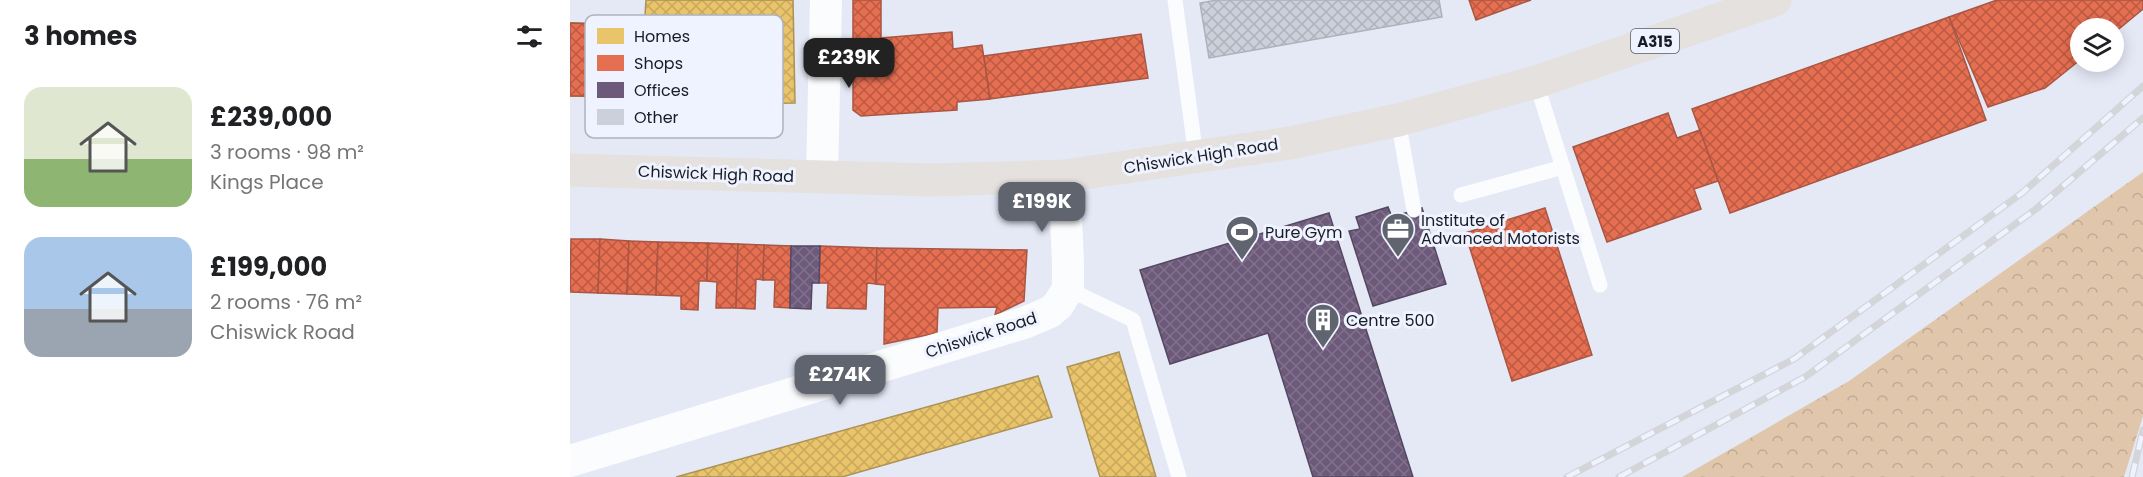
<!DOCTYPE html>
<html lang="en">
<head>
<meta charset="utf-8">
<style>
	:root { --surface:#fff; --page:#f2f2f2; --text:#202124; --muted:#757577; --accent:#60646f }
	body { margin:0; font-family:Poppins,sans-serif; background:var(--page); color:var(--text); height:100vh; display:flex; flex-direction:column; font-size:22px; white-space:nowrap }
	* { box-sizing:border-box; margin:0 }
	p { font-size:20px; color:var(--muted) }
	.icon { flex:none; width:33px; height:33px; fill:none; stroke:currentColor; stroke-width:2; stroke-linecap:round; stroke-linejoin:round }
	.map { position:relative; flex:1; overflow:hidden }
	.sheet { display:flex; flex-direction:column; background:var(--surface); width:570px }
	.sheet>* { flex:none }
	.tools { position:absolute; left:1500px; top:18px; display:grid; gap:12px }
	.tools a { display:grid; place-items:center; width:54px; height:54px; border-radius:50%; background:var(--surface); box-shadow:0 3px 15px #0003; font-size:30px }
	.price { position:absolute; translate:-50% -51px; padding:0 14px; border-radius:12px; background:var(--accent); color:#fff; font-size:20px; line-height:39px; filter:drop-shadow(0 2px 3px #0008) }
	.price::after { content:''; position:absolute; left:50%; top:36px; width:18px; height:14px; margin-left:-9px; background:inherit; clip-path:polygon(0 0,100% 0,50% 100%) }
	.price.active { background:#222; color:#fff }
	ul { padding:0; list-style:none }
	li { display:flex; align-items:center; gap:18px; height:150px; padding:0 24px }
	li span { display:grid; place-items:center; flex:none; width:168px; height:120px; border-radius:18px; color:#555 }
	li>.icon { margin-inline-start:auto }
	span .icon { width:72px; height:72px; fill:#fffc; stroke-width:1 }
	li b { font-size:26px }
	h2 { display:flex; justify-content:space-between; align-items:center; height:72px; padding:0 24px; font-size:26px }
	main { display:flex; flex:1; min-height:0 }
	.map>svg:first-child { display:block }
</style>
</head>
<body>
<main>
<section class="sheet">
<h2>3 homes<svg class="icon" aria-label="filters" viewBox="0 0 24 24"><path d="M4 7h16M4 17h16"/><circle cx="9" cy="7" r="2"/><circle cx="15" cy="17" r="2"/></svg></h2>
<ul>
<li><span style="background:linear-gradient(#dfe7d0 60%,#8fb573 0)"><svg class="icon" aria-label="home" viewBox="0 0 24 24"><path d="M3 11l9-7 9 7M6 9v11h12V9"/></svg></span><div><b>£239,000</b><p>3 rooms · 98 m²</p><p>Kings Place</p></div></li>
<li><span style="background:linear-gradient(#a9c7e8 60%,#9aa5b1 0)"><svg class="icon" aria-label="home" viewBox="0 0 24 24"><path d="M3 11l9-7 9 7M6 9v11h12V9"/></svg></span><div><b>£199,000</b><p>2 rooms · 76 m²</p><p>Chiswick Road</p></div></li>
</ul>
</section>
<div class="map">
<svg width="1573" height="477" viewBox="0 0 1573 477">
	<defs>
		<pattern id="forest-crowns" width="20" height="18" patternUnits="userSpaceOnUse" patternTransform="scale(1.5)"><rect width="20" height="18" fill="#e0c7ac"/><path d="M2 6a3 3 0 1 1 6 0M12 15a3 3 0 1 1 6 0" fill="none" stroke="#c0aa94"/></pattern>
		<pattern id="homes-cross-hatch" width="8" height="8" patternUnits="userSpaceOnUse" patternTransform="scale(1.5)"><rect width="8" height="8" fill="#e9c46a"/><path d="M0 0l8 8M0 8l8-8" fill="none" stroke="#c7a85c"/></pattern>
		<pattern id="shops-cross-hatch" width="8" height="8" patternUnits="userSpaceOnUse" patternTransform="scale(1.5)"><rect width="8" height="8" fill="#e76f51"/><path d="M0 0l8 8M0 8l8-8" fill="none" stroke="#ba5a43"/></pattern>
		<pattern id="offices-cross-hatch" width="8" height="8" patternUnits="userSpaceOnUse" patternTransform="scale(1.5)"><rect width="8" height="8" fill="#6d597a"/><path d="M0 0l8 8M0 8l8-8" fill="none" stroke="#80728b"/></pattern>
		<pattern id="building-cross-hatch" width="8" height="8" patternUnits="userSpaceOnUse" patternTransform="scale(1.5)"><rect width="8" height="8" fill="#ccd0da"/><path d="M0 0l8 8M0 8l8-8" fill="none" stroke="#afb2bb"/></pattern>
	</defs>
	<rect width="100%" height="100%" fill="#e5e9f6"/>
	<!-- forest -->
	<path fill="url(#forest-crowns)" d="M 1573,172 L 1573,416 L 1554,477 L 1112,477 L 1279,381 Z"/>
	<!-- homes -->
	<g fill="url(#homes-cross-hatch)" stroke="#ab9256" stroke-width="1.5">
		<path d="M 76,0 L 223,0 L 225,103 L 74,105 L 73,94 L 70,92 Z"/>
		<path d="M 0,23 L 4,23 L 5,96 L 0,96 Z"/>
		<path d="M 4,23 L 34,24 L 31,97 L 5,96 Z"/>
		<path d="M 549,352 L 586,477 L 530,477 L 497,367 Z"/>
		<path d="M 468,376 L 482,417 L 272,477 L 106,477 Z"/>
	</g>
	<!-- shops -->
	<g fill="url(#shops-cross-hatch)" stroke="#a95644" stroke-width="1.5">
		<path d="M 283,0 L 311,0 L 311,38 L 382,32 L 383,49 L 412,45 L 420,99 L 387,102 L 387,110 L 291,116 L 283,110 Z"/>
		<path d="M 899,0 L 961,0 L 906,20 Z"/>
		<path d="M 1427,0 L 1573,0 L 1573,9 L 1544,33 L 1544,28 L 1510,28 L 1510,60 L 1475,88 L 1418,107 L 1379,17 Z"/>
		<path d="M 1379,17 L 1416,120 L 1160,213 L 1122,109 Z"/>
		<path d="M 0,23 L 34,24 L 63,28 L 56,96 L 0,96 Z"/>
		<path d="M 571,34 L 578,78 L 420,99 L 414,56 Z"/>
		<path d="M 1098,113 L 1107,138 L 1130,130 L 1148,181 L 1124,189 L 1131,209 L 1037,242 L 1003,147 Z"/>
		<path d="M 975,208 L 1022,355 L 942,381 L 895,233 Z"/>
		<path d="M 1,239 L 30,239 L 28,293 L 0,292 Z"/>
		<path d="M 30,239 L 59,241 L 57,294 L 28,293 Z"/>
		<path d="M 59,241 L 88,242 L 86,295 L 57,294 Z"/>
		<path d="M 88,242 L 138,243 L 137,281 L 129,281 L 128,310 L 111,309 L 111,296 L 86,295 Z"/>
		<path d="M 138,243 L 168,244 L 166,308 L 146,308 L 147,282 L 137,281 Z"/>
		<path d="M 168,244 L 194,245 L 193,280 L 186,279 L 185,309 L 166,308 Z"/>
		<path d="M 194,245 L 221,246 L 220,308 L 204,307 L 205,280 L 193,280 Z"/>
		<path d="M 250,246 L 307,248 L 306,284 L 297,283 L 296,309 L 257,308 L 258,283 L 249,283 Z"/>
		<path d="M 307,248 L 457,250 L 454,301 L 425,315 L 427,307 L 368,308 L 367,333 L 314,344 L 315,285 L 306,284 Z"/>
	</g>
	<!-- offices -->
	<g fill="url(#offices-cross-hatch)" stroke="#544761" stroke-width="1.5">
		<path d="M 818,207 L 822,217 L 852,208 L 876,284 L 803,306 L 779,231 L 790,229 L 786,217 Z"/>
		<path d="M 759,213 L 843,477 L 743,477 L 698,333 L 600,364 L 570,270 Z"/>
		<path d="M 221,246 L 250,246 L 249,283 L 242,283 L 241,309 L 220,308 Z"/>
	</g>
	<!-- building -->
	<path fill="url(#building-cross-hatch)" stroke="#adb1bc" stroke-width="1.5" d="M 647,0 L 869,0 L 872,17 L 639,58 L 630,3 Z"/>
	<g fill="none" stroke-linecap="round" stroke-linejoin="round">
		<!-- service -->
		<g stroke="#fbfcfe" stroke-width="15">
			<path d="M 605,0 L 626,157"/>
			<path d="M 966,82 L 1030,285"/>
			<path d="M 828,120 L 844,210"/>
			<path d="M 891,195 L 993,167"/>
			<path d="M 498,289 L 563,320 L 609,477"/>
		</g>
		<!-- minor -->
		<g stroke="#fbfcfe" stroke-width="32">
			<path d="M 252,177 L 256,0"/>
			<path d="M 0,461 L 454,323 L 480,312 L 488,305 L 498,289 L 498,262 L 494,176"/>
		</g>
		<!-- primary -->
		<path stroke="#e4e1de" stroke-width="33" d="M 0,170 L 361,180 L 494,176 L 720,143 L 828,120 L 966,82 L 1205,0"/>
		<!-- rail casing -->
		<g stroke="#d3d5d8" stroke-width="7">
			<g id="rail">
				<path d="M 997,477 L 1224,359 L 1452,193 L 1573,86"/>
				<path d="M 1049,477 L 1235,377 L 1466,209 L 1573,118"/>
				<path d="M 1562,477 L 1573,430"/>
			</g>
		</g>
		<!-- rail -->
		<use href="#rail" stroke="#eff3ff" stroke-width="4.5" stroke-dasharray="14" stroke-linecap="butt"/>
	</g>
	<!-- icons -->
	<defs>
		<g id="office-pin" transform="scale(1.725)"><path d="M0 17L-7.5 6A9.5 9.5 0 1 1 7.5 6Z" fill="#60646f" stroke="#eff3ff"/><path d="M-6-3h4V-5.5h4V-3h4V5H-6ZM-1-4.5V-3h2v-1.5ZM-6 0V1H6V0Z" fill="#fff"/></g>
		<g id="stadium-pin" transform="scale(1.725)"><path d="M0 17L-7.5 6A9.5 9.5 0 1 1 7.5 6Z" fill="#60646f" stroke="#eff3ff"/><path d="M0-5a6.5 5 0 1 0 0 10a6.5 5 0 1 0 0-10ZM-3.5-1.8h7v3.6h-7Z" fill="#fff"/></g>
		<g id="building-pin" transform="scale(1.725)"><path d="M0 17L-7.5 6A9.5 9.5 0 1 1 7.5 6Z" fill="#60646f" stroke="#eff3ff"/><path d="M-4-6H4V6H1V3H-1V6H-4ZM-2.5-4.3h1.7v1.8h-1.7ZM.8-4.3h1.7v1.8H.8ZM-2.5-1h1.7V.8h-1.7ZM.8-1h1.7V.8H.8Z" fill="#fff"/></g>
	</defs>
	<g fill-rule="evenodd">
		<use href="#office-pin" x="828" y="229"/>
		<use href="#stadium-pin" x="672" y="232"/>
		<use href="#building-pin" x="753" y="320"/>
	</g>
	<g text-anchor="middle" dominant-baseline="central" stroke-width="6" stroke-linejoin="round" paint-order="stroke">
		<!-- shield labels -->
		<rect fill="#eff3ff" stroke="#595c67" stroke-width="1.5" x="1061" y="29" width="48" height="24" rx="4.5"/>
		<g font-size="15" font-weight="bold" fill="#191c26">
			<text x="1085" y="41">A315</text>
		</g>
		<!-- street labels -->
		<g font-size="16" fill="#191c26" stroke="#eff3ff">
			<text transform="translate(631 156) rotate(-9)">Chiswick High Road</text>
			<text transform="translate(146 174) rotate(2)">Chiswick High Road</text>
			<text transform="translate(411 335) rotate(-18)">Chiswick Road</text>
		</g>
		<!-- poi labels -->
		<g font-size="16" fill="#191c26" stroke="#eff3ff" text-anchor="start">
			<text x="851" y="220">Institute of<tspan x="851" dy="18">Advanced Motorists</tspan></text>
			<text x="695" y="232">Pure Gym</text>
			<text x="776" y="320">Centre 500</text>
		</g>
	</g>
	<!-- legend -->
	<rect x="15" y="15" width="198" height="123" rx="9" fill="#eff3ff" stroke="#afb2be" stroke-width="1.5"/>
	<rect x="27" y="28" width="27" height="16" fill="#e9c46a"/>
	<rect x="27" y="55" width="27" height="16" fill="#e76f51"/>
	<rect x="27" y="82" width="27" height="16" fill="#6d597a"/>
	<rect x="27" y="109" width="27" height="16" fill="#ccd0da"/>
	<g font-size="16" fill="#191c26">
		<text x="64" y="42">Homes</text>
		<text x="64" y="69">Shops</text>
		<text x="64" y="96">Offices</text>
		<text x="64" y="123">Other</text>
	</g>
</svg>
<div class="tools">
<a><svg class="icon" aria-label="layers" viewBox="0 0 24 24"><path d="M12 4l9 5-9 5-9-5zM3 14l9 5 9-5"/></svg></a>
</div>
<b class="price active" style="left:279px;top:89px">£239K</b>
<b class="price" style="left:472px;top:233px">£199K</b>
<b class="price" style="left:270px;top:406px">£274K</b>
</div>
</main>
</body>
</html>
